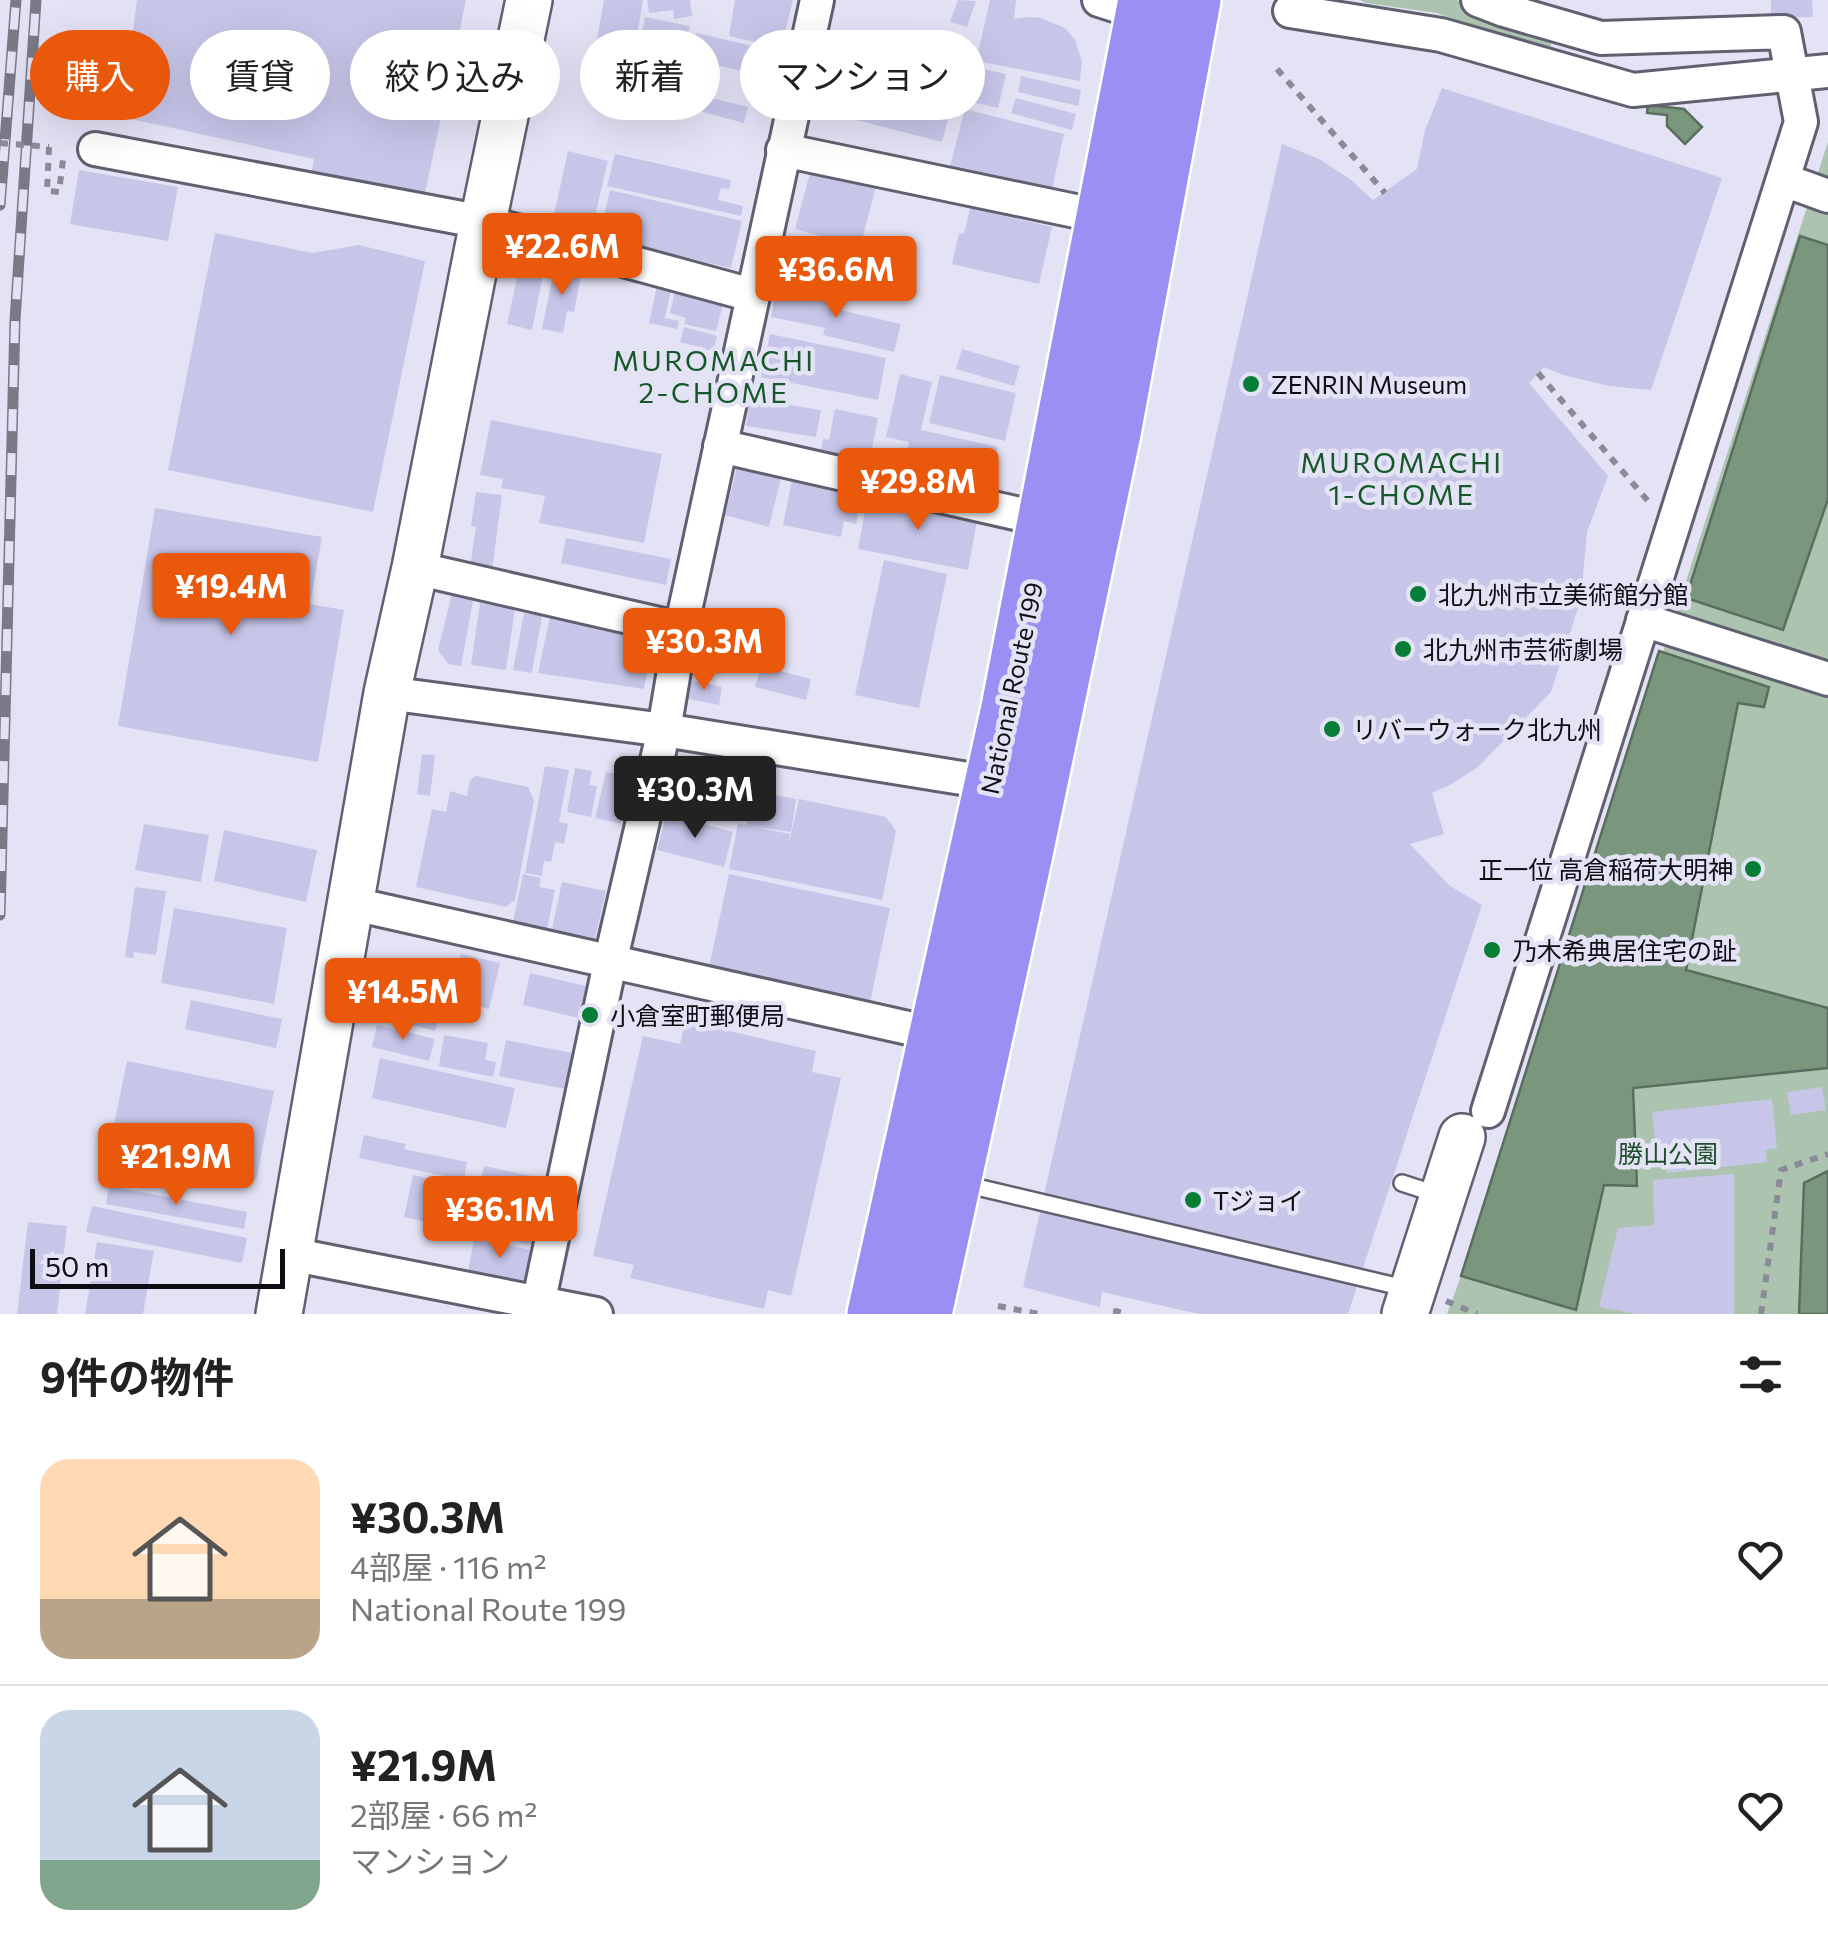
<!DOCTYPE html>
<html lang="ja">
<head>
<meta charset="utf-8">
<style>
	:root { --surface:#fff; --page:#f6f6f6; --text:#222; --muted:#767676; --line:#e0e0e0; --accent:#ea580c }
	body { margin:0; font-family:Commissioner,"Noto Sans JP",sans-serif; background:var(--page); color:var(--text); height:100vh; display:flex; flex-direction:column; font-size:38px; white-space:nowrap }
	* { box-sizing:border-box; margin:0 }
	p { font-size:32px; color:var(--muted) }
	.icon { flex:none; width:55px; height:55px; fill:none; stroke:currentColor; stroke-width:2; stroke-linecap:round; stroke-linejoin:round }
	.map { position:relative; height:1314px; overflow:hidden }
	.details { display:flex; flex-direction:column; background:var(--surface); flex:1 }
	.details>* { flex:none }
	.banner { position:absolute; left:30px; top:30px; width:1000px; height:90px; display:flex; gap:20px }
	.scale { position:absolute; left:30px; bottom:25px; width:255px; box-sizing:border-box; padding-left:10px; border:5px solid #0d0d13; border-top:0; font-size:28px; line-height:35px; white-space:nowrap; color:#0d0d13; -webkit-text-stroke:8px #e4e3f6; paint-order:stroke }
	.price { position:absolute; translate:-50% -85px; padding:0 22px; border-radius:10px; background:var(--accent); color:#fff; font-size:32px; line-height:65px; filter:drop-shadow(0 2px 5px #0008) }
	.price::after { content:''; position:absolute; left:50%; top:60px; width:30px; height:22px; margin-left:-15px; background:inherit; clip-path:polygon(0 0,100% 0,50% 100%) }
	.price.active { background:#222; color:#fff }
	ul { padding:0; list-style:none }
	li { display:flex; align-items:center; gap:30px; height:250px; padding:0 40px }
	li+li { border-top:2px solid var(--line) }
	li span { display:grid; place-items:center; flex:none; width:280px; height:200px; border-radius:30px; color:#555 }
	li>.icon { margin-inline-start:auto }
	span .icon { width:120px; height:120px; fill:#fffc; stroke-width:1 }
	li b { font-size:42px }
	h2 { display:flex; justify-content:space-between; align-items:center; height:120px; padding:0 40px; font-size:42px }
	.pill { padding:0 35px; border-radius:45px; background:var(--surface); box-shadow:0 10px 40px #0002; font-size:35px; line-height:90px }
	.pill.active { background:var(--accent); color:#fff }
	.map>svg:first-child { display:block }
</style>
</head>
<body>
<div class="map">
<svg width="1828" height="1314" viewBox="0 0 1828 1314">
	<rect width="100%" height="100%" fill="#e4e3f6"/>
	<!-- green -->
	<g fill="#acc4af">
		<path d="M 1360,0 L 1457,0 L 1554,35 L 1548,54 L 1437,13 L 1366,3 Z"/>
		<path d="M 1828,142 L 1828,1314 L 1447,1314 L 1461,1276 Z"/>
	</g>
	<!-- water -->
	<g fill="#7a977e" stroke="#596e5e" stroke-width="2.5">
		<path d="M 1648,105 L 1684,109 L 1702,127 L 1685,144 L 1667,126 L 1667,115 L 1647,113 Z"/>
		<path d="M 1800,236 L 1828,245 L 1828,499 L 1783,630 L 1686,598 Z"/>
		<path d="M 1659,651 L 1769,687 L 1764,707 L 1738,703 L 1686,970 L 1828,1008 L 1828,1068 L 1633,1088 L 1637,1186 L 1604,1185 L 1576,1310 L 1461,1276 Z"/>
		<path d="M 1828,1171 L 1828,1314 L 1799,1314 L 1804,1183 Z"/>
	</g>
	<!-- building -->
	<g fill="#c7c6e9">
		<path d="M 137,0 L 466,0 L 424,198 L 311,174 L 314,159 L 122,117 Z"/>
		<path d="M 604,0 L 643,0 L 632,63 L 594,56 Z"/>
		<path d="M 647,0 L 690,0 L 692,16 L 674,19 L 673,10 L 649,13 Z"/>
		<path d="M 735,0 L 793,0 L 781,48 L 729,36 Z"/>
		<path d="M 958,0 L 976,1 L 967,27 L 950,22 Z"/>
		<path d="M 990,0 L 1016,0 L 1014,19 L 1030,17 L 1041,18 L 1065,28 L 1075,40 L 1082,61 L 1080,81 L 976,61 Z"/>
		<path d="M 1771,0 L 1812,0 L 1813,17 L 1771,18 Z"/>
		<path d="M 645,17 L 690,26 L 686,42 L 680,41 L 676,60 L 638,53 Z"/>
		<path d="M 696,33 L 779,52 L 773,78 L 690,59 Z"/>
		<path d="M 847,38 L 954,64 L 948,87 L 939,85 L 937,91 L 840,68 Z"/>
		<path d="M 965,65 L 1006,74 L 998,108 L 958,99 Z"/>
		<path d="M 835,73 L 952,103 L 942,142 L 825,112 Z"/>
		<path d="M 1021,76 L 1081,90 L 1078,106 L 1018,92 Z"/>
		<path d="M 1442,88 L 1722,178 L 1651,390 L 1609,386 L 1563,375 L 1544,367 L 1529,383 L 1608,476 L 1587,532 L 1581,599 L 1551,692 L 1478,767 L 1452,784 L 1432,793 L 1444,834 L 1410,844 L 1450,886 L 1482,905 L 1348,1314 L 1199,1314 L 1102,1292 L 1100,1307 L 1023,1287 L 1282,144 L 1319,159 L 1350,179 L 1373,200 L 1417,169 L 1425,130 Z"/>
		<path d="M 703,96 L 748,107 L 744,123 L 699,111 Z"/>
		<path d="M 1016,98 L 1076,114 L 1072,130 L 1011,113 Z"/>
		<path d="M 965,109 L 1064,134 L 1051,194 L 949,170 Z"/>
		<path d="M 568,151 L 608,161 L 591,233 L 552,224 Z"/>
		<path d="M 615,154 L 731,180 L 729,189 L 721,188 L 718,200 L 743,206 L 741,216 L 607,186 Z"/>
		<path d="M 811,169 L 876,187 L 860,247 L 795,229 Z"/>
		<path d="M 79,170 L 178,187 L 168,241 L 70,224 Z"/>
		<path d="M 610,190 L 742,221 L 731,268 L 599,237 Z"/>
		<path d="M 970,208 L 1052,227 L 1039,284 L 952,264 L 959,233 L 964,234 Z"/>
		<path d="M 215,233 L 312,253 L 359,245 L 425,261 L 373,512 L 168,470 Z"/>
		<path d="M 521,259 L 545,265 L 532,330 L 507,324 Z"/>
		<path d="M 555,265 L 582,271 L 574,312 L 567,311 L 563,333 L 542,329 Z"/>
		<path d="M 657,286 L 671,290 L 665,318 L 679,321 L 677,329 L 649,323 Z"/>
		<path d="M 776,290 L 832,301 L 831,308 L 901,324 L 894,352 L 823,335 L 825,328 L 771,317 Z"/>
		<path d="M 675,291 L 723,304 L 716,331 L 684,324 L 686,318 L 670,313 Z"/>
		<path d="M 684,327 L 717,336 L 713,351 L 680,342 Z"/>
		<path d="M 770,334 L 886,358 L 878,400 L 761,377 Z"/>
		<path d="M 962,349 L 1020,366 L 1014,386 L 956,369 Z"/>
		<path d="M 900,374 L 932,382 L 921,430 L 998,447 L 988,489 L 888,466 L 892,448 L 907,452 L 909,442 L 886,437 Z"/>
		<path d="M 940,375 L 1016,393 L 1005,441 L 929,423 Z"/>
		<path d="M 750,399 L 821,410 L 816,437 L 746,426 Z"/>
		<path d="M 835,409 L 878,418 L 869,464 L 820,454 L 823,439 L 829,440 Z"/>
		<path d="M 491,420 L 662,454 L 644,543 L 539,523 L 545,496 L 501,488 L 503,479 L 480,475 Z"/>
		<path d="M 737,467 L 781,478 L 769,527 L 725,515 Z"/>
		<path d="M 792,480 L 862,494 L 856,524 L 844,521 L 841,537 L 783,525 Z"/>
		<path d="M 476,492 L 502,495 L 492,570 L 470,567 L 476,527 L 471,526 Z"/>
		<path d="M 868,495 L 978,516 L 968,570 L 858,549 Z"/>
		<path d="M 155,508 L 322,537 L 310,604 L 344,610 L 318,762 L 118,726 Z"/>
		<path d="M 566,538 L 671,559 L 666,585 L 561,563 Z"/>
		<path d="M 884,560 L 947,574 L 919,708 L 855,695 Z"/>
		<path d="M 453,590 L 474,595 L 461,666 L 448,664 L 438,650 Z"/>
		<path d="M 480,603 L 515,609 L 506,670 L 471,665 Z"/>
		<path d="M 524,613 L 542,616 L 532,673 L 513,670 Z"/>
		<path d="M 550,616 L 654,638 L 644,689 L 538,673 Z"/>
		<path d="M 761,666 L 811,679 L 806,700 L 755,687 Z"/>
		<path d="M 689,680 L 722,687 L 719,705 L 685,698 Z"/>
		<path d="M 422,754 L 435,755 L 430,796 L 417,794 Z"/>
		<path d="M 545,766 L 569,770 L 559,822 L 568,824 L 564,844 L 555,842 L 551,862 L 544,861 L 542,876 L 525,873 Z"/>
		<path d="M 575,768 L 592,771 L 589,785 L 597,786 L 591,817 L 567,812 Z"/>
		<path d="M 606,772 L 630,777 L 620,823 L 595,818 Z"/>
		<path d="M 476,776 L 528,787 L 534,801 L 515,900 L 506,907 L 416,887 L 432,809 L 446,812 L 450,791 L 467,796 L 470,780 Z"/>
		<path d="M 670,783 L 683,786 L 678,810 L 664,807 Z"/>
		<path d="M 691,785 L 746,793 L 743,818 L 687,810 Z"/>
		<path d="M 753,791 L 796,799 L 791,832 L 750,826 L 790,834 L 789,843 L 799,799 L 886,817 L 896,831 L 882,900 L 729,869 L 738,823 L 746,825 Z"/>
		<path d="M 667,814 L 733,832 L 724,867 L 657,850 Z"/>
		<path d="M 144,824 L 209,835 L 201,882 L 135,870 Z"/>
		<path d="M 224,830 L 317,850 L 306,902 L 214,881 Z"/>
		<path d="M 523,874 L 541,878 L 539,887 L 555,890 L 547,929 L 513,922 Z"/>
		<path d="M 729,874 L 890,908 L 869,1007 L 708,972 Z"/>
		<path d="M 562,882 L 606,891 L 595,938 L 552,929 Z"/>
		<path d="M 135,887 L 166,891 L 156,955 L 134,952 L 133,958 L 125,957 Z"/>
		<path d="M 174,908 L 287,928 L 274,1004 L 161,983 Z"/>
		<path d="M 461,954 L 500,963 L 489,1009 L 450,998 Z"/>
		<path d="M 414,963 L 451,974 L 435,1031 L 398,1021 Z"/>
		<path d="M 530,973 L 586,986 L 579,1018 L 523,1005 Z"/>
		<path d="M 191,1000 L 282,1019 L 276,1048 L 185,1029 Z"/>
		<path d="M 685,1021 L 816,1051 L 812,1072 L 841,1078 L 791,1296 L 768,1290 L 764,1309 L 630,1278 L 634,1265 L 593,1256 L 643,1036 L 680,1044 Z"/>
		<path d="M 377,1025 L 435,1039 L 429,1061 L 372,1047 Z"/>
		<path d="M 444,1035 L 488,1043 L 485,1060 L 496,1062 L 493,1077 L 439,1066 Z"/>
		<path d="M 506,1040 L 573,1053 L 565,1089 L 499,1076 Z"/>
		<path d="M 380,1058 L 515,1088 L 506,1128 L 372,1098 Z"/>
		<path d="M 127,1061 L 274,1091 L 256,1180 L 177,1164 L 173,1182 L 105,1169 Z"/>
		<path d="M 1822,1087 L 1826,1110 L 1791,1115 L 1787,1092 Z"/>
		<path d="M 1772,1099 L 1777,1148 L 1765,1150 L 1767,1162 L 1667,1173 L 1666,1155 L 1657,1156 L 1652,1112 Z"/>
		<path d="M 364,1135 L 406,1144 L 404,1149 L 467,1162 L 464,1180 L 359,1158 Z"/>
		<path d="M 484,1166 L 546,1179 L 542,1200 L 486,1189 L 541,1202 L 537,1220 L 478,1208 L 477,1214 L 454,1209 L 450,1227 L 404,1217 L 413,1175 L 479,1189 Z"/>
		<path d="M 1734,1174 L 1734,1314 L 1638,1314 L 1599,1307 L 1618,1228 L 1654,1225 L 1653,1180 Z"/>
		<path d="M 109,1186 L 247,1212 L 244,1229 L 106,1204 Z"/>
		<path d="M 92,1206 L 247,1238 L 242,1263 L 86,1232 Z"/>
		<path d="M 482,1214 L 537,1226 L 533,1245 L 457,1230 L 459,1216 L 481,1220 Z"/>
		<path d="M 28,1222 L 67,1226 L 57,1314 L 17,1314 Z"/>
		<path d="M 474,1239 L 531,1250 L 525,1283 L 468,1272 Z"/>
		<path d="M 97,1242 L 154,1251 L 143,1314 L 85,1314 Z"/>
	</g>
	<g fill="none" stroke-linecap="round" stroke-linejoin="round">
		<!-- lane casing -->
		<g stroke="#606070" stroke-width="20">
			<g id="lane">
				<path d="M 960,1183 L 1409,1289"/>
				<path d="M 1402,1183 L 1439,1195"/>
			</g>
		</g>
		<!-- street casing -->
		<g stroke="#606070" stroke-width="38">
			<g id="street">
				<path d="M 1099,0 L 1158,19"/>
				<path d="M 1478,0 L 1504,10 L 1601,38 L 1784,32 L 1801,122 L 1488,1111"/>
				<path d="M 1290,11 L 1441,35 L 1633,90 L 1828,71"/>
				<path d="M 95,149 L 483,222 L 752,295"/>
				<path d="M 783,150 L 1104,217"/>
				<path d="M 1784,180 L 1828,196"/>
				<path d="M 720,446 L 1046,520"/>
				<path d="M 415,568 L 681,629"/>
				<path d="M 1643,620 L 1828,679"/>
				<path d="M 387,693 L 664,730 L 1005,785"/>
				<path d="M 349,903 L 935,1034"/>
				<path d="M 290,1254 L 596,1314"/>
				<path d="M 536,1314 L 610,963 L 664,730 L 681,629 L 817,0"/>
			</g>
		</g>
		<!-- secondary casing -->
		<g stroke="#606070" stroke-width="50">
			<g id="secondary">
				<path d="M 279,1314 L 387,693 L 415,568 L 483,222 L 529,0"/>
				<path d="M 1405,1314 L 1462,1137"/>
			</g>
		</g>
		<!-- highway casing -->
		<g stroke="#fff" stroke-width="60">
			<g id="highway">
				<path d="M 875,1314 L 1009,708 L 1146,0"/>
				<path d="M 924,1314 L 1024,858 L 1113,433 L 1193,0"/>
			</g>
		</g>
		<!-- path -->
		<g stroke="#8b8a98" stroke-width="6" stroke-dasharray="8 8" stroke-linecap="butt">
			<path d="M 1277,69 L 1385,193"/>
			<path d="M 49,147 L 47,191 L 59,192 L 63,160"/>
			<path d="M 1538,373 L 1648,501"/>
			<path d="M 1446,1301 L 1477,1314"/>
			<path d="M 998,1306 L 1039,1314"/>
			<path d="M 1116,1314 L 1116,1311 L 1126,1314"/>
			<path d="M 1761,1314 L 1781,1170 L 1828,1154"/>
		</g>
		<!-- lane -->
		<use href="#lane" stroke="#fff" stroke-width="15"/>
		<!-- street -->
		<use href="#street" stroke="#fff" stroke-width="32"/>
		<!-- secondary -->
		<use href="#secondary" stroke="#fff" stroke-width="45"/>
		<!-- highway -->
		<use href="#highway" stroke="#9a90f4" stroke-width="55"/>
		<!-- rail casing -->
		<g stroke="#7a7986" stroke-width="11">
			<g id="rail">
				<path d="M 0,205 L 16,0"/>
				<path d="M 0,915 L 15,320 L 36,0"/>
			</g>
		</g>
		<!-- rail -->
		<use href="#rail" stroke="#e4e3f6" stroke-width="8" stroke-dasharray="22" stroke-linecap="butt"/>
		<!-- path-bridge -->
		<path stroke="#8b8a98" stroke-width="6" stroke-dasharray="8 8" stroke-linecap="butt" d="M 0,143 L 49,147"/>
	</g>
	<!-- markers -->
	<g fill="#067e36" stroke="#e4e3f6" stroke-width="4">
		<circle cx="1251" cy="384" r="10"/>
		<circle cx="1418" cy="594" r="10"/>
		<circle cx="1403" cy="649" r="10"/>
		<circle cx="1332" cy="729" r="10"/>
		<circle cx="1753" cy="869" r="10"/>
		<circle cx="1492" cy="950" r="10"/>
		<circle cx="590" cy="1015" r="10"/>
		<circle cx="1193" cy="1200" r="10"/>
	</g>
	<g text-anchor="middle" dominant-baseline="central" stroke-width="9" stroke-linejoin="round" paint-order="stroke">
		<!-- poi labels -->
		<g font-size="25" fill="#0d0d13" stroke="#e4e3f6" text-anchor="start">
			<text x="1271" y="384">ZENRIN Museum</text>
			<text x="1438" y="594">北九州市立美術館分館</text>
			<text x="1423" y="649">北九州市芸術劇場</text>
			<text x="1352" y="729">リバーウォーク北九州</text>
			<text x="1733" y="869" text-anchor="end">正一位 高倉稲荷大明神</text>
			<text x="1512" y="950">乃木希典居住宅の趾</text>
			<text x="610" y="1015">小倉室町郵便局</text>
			<text x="1213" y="1200">Tジョイ</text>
		</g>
		<!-- street labels -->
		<g font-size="25" fill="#0d0d13" stroke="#e4e3f6">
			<text transform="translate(1011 688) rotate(-78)">National Route 199</text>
		</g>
		<!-- park labels -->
		<g font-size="25" fill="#1f4e2a" stroke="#e4e3f6">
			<text x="1668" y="1153">勝山公園</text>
		</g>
		<!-- neighbourhood labels -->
		<g font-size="28" letter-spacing="2.5" fill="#16582a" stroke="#e4e3f6">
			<text x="714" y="360">MUROMACHI<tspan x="714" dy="32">2-CHOME</tspan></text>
			<text x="1402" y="462">MUROMACHI<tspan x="1402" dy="32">1-CHOME</tspan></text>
		</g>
	</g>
</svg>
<div class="scale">50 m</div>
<b class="price" style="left:562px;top:298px">¥22.6M</b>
<b class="price" style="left:836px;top:321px">¥36.6M</b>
<b class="price" style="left:918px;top:533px">¥29.8M</b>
<b class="price" style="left:231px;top:638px">¥19.4M</b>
<b class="price" style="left:704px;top:693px">¥30.3M</b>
<b class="price active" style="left:695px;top:841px">¥30.3M</b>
<b class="price" style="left:403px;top:1043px">¥14.5M</b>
<b class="price" style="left:176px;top:1208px">¥21.9M</b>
<b class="price" style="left:500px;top:1261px">¥36.1M</b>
<div class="banner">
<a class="pill active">購入</a>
<a class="pill">賃貸</a>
<a class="pill">絞り込み</a>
<a class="pill">新着</a>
<a class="pill">マンション</a>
</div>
</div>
<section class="details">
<h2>9件の物件<svg class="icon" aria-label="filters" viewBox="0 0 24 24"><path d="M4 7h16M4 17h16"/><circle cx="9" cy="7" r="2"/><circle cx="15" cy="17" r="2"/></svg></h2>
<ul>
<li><span style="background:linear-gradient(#ffd9b3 70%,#b9a48a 0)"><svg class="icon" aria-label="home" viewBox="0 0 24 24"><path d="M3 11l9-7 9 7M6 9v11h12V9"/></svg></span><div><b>¥30.3M</b><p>4部屋 · 116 m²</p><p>National Route 199</p></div><svg class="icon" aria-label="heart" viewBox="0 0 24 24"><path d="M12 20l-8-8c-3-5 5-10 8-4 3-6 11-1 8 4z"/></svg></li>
<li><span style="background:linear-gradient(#c9d6e8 75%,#7fa58c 0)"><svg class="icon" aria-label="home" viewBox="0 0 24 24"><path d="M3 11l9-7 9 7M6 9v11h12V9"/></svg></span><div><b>¥21.9M</b><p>2部屋 · 66 m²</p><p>マンション</p></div><svg class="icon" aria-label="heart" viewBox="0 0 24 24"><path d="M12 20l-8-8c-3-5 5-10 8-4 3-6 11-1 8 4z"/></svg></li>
</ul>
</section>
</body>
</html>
